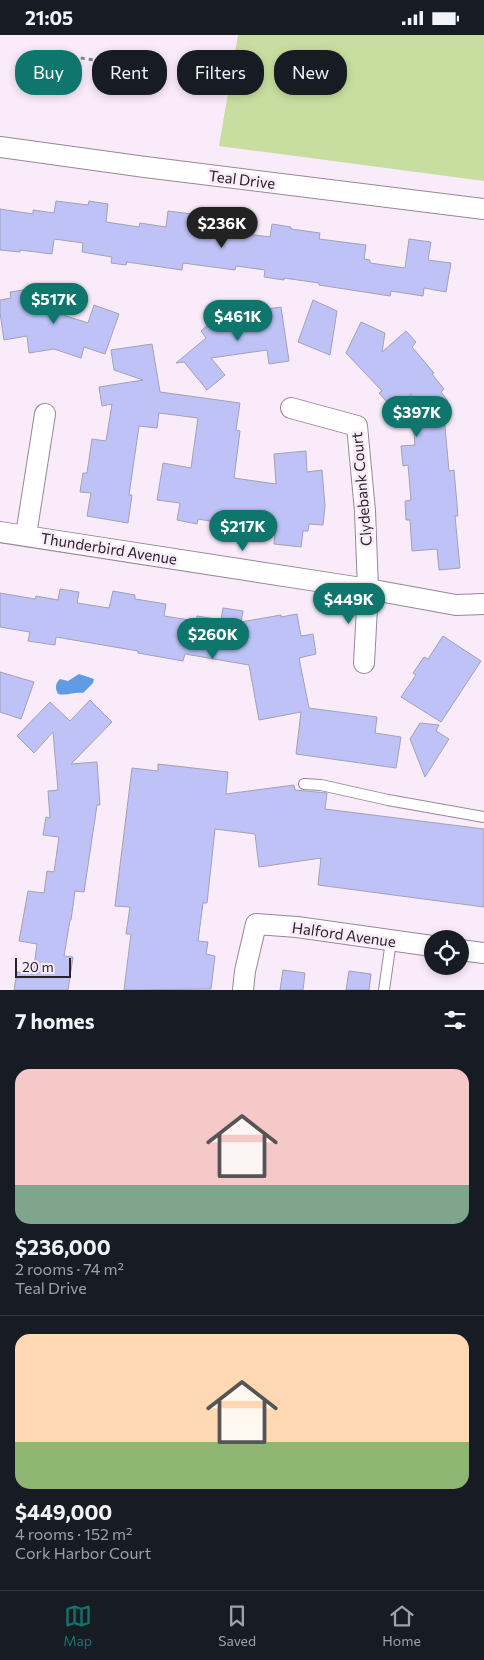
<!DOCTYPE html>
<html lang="en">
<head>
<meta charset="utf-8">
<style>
	:root { --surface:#171b24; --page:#20242c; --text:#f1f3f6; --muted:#9ea1a6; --line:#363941; --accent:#0f766e }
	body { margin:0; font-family:Commissioner,sans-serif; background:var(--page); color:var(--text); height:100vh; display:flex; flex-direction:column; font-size:19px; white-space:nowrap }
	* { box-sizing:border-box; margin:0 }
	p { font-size:16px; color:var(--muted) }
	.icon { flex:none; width:28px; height:28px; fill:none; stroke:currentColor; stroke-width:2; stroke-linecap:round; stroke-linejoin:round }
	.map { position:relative; height:955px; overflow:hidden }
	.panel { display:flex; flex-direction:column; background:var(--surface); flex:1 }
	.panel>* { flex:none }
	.hud { position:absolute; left:15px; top:15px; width:455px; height:45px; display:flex; gap:10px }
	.fabs { position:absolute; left:424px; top:895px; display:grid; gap:10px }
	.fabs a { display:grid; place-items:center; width:45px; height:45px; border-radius:50%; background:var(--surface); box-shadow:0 2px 8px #0003; font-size:25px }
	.scale { position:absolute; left:15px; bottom:12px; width:56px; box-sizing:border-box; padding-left:5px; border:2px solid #292329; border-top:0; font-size:14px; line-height:18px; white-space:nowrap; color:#292329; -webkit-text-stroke:4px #faebfa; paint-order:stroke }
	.price { position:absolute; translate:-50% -42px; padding:0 11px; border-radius:18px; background:var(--accent); color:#fff; font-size:16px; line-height:32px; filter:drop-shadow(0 1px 2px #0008) }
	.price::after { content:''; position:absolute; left:50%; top:30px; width:15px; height:11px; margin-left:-8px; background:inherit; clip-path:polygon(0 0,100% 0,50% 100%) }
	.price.active { background:#222; color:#fff }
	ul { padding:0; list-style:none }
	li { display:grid; align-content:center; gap:10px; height:265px; padding:0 15px }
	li+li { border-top:1px solid var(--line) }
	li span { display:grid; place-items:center; height:155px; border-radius:15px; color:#555 }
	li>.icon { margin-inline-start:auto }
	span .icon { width:90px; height:90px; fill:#fffc; stroke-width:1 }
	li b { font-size:21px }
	h2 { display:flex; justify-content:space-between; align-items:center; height:60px; padding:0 15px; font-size:21px }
	.tag { padding:0 18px; border-radius:20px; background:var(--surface); box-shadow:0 2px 8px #0003; font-size:18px; line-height:45px }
	.tag.active { background:var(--accent); color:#fff }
	.status { display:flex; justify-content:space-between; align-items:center; height:35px; padding:0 25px; background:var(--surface); direction:ltr }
	.status svg { height:14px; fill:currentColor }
	.dock { display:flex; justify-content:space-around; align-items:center; height:70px; border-top:1px solid var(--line); background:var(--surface); font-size:14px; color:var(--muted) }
	.dock a { display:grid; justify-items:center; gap:2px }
	.dock .active { color:var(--accent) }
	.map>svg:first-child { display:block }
</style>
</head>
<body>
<div class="status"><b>21:05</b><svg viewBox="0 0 49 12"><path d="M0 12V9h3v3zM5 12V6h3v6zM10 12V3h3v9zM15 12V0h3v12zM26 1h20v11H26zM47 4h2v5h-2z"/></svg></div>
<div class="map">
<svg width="484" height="955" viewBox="0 0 484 955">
	<rect width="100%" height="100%" fill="#faebfa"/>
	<!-- green -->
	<path fill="#c8dea0" d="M 238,0 L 484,0 L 484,146 L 219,111 Z"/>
	<!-- water -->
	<path fill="#5f9ce4" d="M 79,639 L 94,644 L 93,648 L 83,658 C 74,657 67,661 58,659 C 55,653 55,649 60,644 L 68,646 Z"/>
	<!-- building -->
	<g fill="#bfc2f7" stroke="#a1a2b3">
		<path d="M 56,166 L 88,170 L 89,166 L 108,169 L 106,187 L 139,192 L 140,188 L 166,192 L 168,176 L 215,182 L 215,187 L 241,191 L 240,198 L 270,202 L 272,189 L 291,192 L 291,194 L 320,198 L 319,204 L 366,210 L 364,224 L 370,225 L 370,228 L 405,233 L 409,204 L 431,207 L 428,225 L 451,228 L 446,257 L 424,253 L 423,261 L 391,256 L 390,261 L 319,250 L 319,248 L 284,243 L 284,245 L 264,242 L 265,235 L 236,231 L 235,235 L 183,228 L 182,235 L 127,227 L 126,230 L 111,228 L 112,222 L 82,217 L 83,208 L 54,204 L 52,219 L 20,215 L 20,217 L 0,215 L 0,174 L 33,179 L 33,175 L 54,178 Z"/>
		<path d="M 43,252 L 45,267 L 52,266 L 54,277 L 88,288 L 94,270 L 119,279 L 105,319 L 84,312 L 81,323 L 54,314 L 29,318 L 27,301 L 4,305 L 0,278 L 0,265 L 11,263 L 10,257 Z"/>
		<path d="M 313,265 L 337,276 L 330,320 L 298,307 Z"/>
		<path d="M 281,272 L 289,326 L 269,329 L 267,315 L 211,323 L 225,340 L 207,355 L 184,327 L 176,328 L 206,303 L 201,296 L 218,281 Z"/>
		<path d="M 361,287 L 385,298 L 382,317 L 406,296 L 416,307 L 412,312 L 434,338 L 432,339 L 444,354 L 441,357 L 448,366 L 443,370 L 449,436 L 454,435 L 458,481 L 455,481 L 460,533 L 439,535 L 437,514 L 412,516 L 410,485 L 406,485 L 405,466 L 411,465 L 408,430 L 403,431 L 401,411 L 415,410 L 411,359 L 393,374 L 379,358 L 382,356 L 346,318 Z"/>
		<path d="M 152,309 L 160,357 L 240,368 L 236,395 L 240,396 L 234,443 L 276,449 L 274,419 L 306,416 L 307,437 L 322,435 L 325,471 L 323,490 L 309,489 L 308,496 L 303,496 L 301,512 L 274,509 L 275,497 L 198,484 L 197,489 L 177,485 L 180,468 L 157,465 L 163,428 L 191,433 L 198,383 L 159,378 L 157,393 L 139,391 L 129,460 L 132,460 L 128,488 L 87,481 L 91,458 L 80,457 L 83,438 L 87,438 L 92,404 L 106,406 L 112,369 L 102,371 L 99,352 L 143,345 L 114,335 L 111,315 Z"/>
		<path d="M 60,554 L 79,557 L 77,568 L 109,573 L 113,556 L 135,560 L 135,564 L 166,569 L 164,581 L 196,586 L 197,581 L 221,585 L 223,573 L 243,576 L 241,587 L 281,580 L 281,582 L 297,579 L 301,601 L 313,599 L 316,619 L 299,623 L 309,673 L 377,682 L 375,698 L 401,702 L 396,733 L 296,719 L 301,677 L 259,685 L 249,630 L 185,619 L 183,626 L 138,618 L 138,616 L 56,602 L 55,610 L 28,606 L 30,597 L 0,592 L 0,558 L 35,564 L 36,561 L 58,565 Z"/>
		<path d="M 443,601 L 481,626 L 441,687 L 401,662 L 416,640 L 413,638 L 424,622 L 428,624 Z"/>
		<path d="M 0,637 L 34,647 L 21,684 L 0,677 Z"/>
		<path d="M 90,665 L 112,687 L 71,729 L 97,727 L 100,770 L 97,770 L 84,857 L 75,856 L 71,885 L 70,885 L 64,921 L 73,922 L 68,955 L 14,955 L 17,937 L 33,939 L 37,909 L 19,906 L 28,856 L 44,858 L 47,836 L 54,837 L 59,802 L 43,800 L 46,782 L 50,783 L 48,756 L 58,755 L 53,697 L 34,718 L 17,701 L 50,667 L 70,686 Z"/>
		<path d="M 420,688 L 439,690 L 436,696 L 449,704 L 425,742 L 410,704 Z"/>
		<path d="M 158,729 L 228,737 L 226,759 L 294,750 L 295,755 L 327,758 L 325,774 L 484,794 L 484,872 L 318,850 L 321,823 L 259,832 L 255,799 L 215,794 L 207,868 L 203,868 L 198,906 L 208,907 L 206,919 L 215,921 L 211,954 L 124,955 L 131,899 L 126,899 L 130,872 L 115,871 L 132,733 L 158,736 Z"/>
		<path d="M 283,935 L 305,938 L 303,955 L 280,955 Z"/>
		<path d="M 349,936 L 371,939 L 369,955 L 346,955 Z"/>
	</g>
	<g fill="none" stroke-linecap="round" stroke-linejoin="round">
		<!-- service casing -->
		<g stroke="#958895" stroke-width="12">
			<g id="service">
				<path d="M 304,749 L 321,750 L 388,765 L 484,782"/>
				<path d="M 384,955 L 391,906"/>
			</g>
		</g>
		<!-- minor casing -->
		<g stroke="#958895" stroke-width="22">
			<g id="minor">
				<path d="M 0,112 L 145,132 L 484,174"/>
				<path d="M 291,373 L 357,391 L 365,476 L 368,554 L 364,628"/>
				<path d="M 0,497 L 368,554 L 456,570 L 484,569"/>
				<path d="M 26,500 L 45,379"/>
				<path d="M 460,915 L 484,918"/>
				<path d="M 243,955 L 245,936 L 256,889 L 297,892 L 432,911"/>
			</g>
		</g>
		<!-- path -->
		<path stroke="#8d838d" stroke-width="3" stroke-dasharray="4 4" stroke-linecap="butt" d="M 57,20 L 126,29"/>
		<!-- service -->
		<use href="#service" stroke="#fff" stroke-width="10"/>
		<!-- minor -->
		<use href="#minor" stroke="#fff" stroke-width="20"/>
	</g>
	<g text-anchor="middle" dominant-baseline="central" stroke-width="5" stroke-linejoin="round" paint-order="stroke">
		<!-- street labels -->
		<g font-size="15" fill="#292329" stroke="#faebfa">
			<text transform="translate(242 144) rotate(7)">Teal Drive</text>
			<text transform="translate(361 454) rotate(-95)">Clydebank Court</text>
			<text transform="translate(109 513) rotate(9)">Thunderbird Avenue</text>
			<text transform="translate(344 899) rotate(8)">Halford Avenue</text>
		</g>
	</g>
</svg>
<div class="fabs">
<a><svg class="icon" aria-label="locate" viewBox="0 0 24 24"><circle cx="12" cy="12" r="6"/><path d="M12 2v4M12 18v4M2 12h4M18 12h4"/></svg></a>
</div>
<div class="scale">20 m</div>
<b class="price active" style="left:222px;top:214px">$236K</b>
<b class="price" style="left:54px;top:290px">$517K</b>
<b class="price" style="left:238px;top:307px">$461K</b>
<b class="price" style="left:417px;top:403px">$397K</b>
<b class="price" style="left:243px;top:517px">$217K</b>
<b class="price" style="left:349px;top:590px">$449K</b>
<b class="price" style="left:213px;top:625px">$260K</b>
<div class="hud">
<a class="tag active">Buy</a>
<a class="tag">Rent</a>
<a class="tag">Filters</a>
<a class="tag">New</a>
</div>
</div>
<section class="panel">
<h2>7 homes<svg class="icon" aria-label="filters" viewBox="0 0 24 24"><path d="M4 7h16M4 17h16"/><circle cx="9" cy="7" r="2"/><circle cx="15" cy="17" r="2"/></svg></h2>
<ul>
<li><span style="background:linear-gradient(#f6c9c9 75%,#7fa58c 0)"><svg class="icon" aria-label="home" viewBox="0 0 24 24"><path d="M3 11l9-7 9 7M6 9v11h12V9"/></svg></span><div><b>$236,000</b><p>2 rooms · 74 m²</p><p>Teal Drive</p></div></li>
<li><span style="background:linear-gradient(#ffd9b3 70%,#8fb573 0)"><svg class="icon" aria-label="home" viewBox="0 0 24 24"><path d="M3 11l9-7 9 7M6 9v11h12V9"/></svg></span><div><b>$449,000</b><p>4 rooms · 152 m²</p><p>Cork Harbor Court</p></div></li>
</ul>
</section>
<nav class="dock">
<a class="active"><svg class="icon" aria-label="map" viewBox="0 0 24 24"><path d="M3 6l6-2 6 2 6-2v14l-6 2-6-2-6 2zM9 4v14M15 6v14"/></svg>Map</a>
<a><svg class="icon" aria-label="saved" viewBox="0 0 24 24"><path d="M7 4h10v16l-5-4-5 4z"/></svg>Saved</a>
<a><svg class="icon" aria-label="home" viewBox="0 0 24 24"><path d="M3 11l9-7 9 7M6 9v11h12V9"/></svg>Home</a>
</nav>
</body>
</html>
